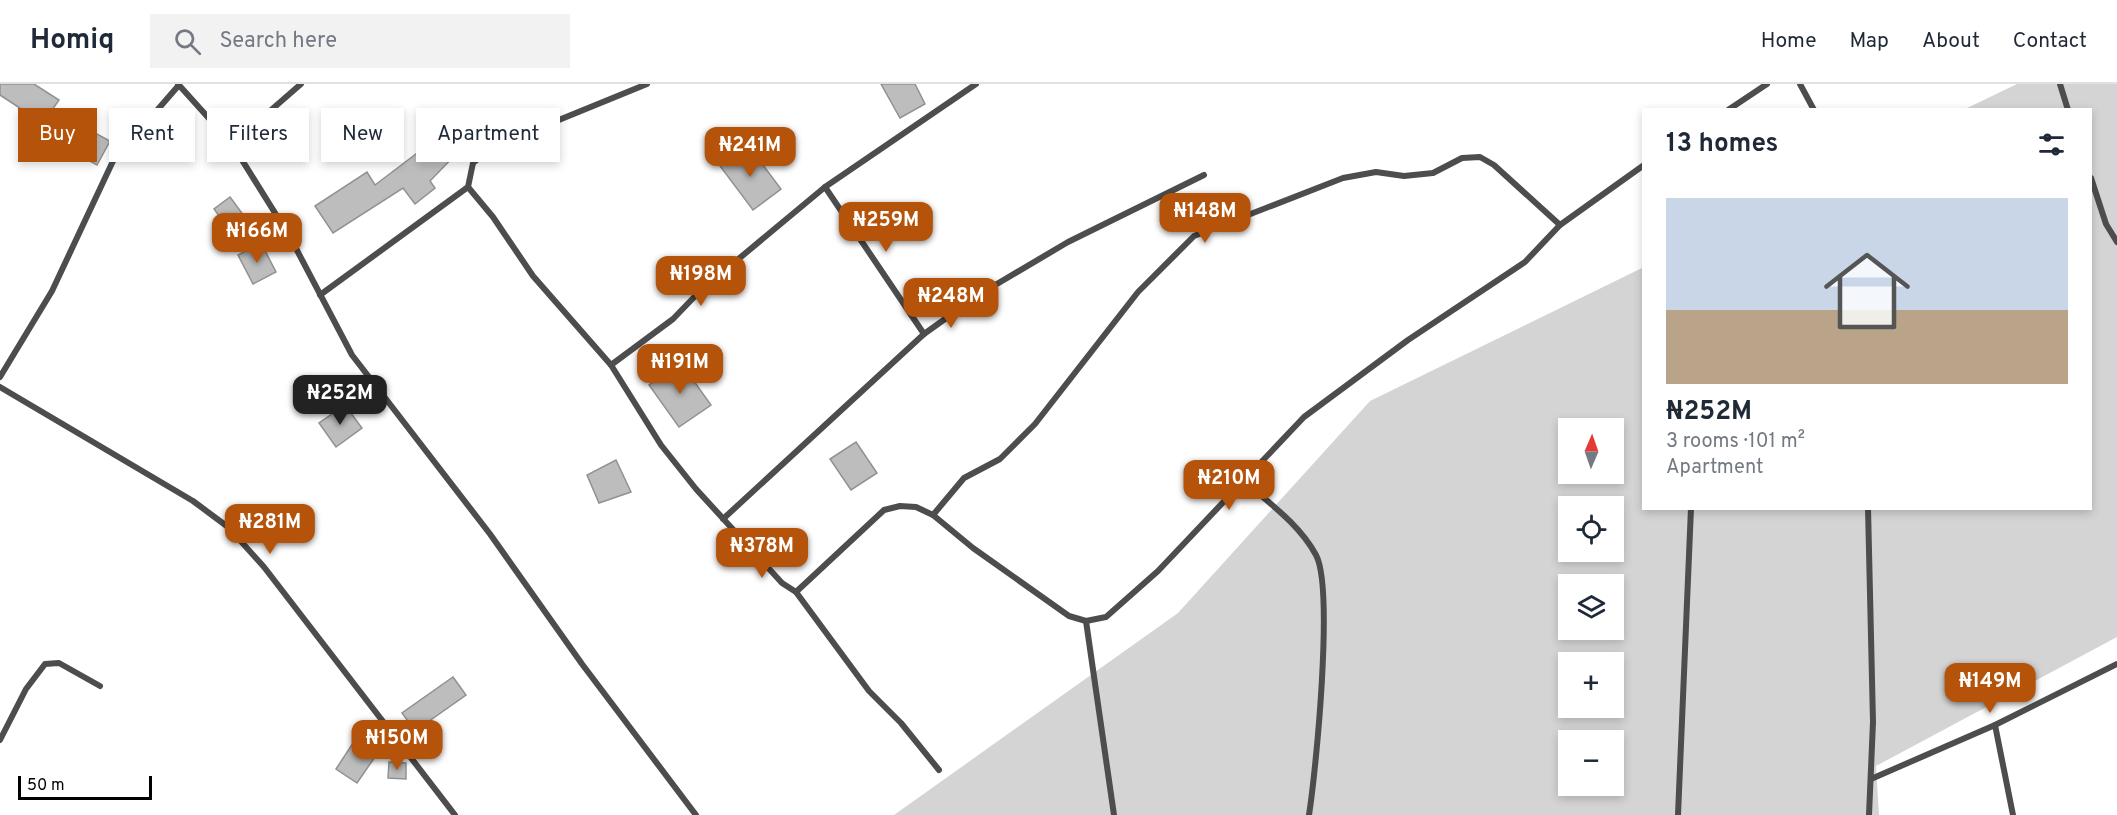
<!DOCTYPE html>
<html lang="en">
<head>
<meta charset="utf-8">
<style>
	:root { --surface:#fff; --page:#f2f2f3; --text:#1f2937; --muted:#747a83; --line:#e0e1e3; --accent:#b45309 }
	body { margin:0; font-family:Overpass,sans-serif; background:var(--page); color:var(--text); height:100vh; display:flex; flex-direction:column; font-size:22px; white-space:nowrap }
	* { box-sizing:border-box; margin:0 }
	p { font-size:20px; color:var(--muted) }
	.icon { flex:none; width:33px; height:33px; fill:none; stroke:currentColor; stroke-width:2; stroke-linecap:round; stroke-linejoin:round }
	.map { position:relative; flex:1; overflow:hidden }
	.details { position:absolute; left:1642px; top:24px; width:450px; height:402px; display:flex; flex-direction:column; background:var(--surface); border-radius:0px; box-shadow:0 3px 9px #0003 }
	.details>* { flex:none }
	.top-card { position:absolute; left:18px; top:24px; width:570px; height:54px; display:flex; gap:12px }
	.needle { width:39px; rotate:2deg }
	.controls { position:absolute; left:1558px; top:334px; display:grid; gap:12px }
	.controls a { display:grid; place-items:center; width:66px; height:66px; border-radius:0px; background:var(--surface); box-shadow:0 3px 9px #0003; font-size:30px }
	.scale { position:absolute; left:18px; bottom:15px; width:134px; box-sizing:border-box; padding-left:6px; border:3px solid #000; border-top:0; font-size:16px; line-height:21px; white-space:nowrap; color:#000; -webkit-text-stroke:4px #fff; paint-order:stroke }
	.price { position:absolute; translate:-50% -51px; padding:0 14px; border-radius:12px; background:var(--accent); color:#fff; font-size:20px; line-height:39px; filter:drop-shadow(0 2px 3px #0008) }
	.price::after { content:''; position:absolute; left:50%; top:36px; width:18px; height:14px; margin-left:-9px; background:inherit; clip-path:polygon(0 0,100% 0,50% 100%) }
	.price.current { background:#222; color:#fff }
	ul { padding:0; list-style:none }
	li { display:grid; align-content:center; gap:12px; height:318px; padding:0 24px }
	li+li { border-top:2px solid var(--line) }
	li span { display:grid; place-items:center; height:186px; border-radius:0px; color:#555 }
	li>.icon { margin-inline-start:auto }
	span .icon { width:108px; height:108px; fill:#fffc; stroke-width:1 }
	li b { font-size:26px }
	h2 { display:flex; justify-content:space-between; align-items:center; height:72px; padding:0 24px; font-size:26px }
	.pill { padding:0 21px; border-radius:0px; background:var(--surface); box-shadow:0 3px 9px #0003; font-size:21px; line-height:54px }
	.pill.current { background:var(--accent); color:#fff }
	header { display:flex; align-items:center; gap:36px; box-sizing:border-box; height:84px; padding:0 30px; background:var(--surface); border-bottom:2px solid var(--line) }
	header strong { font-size:28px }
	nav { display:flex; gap:33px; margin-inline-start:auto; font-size:21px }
	.search { width:420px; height:54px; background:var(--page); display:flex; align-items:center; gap:15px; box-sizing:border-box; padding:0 21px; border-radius:0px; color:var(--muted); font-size:22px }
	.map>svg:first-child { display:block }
</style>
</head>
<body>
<header>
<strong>Homiq</strong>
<div class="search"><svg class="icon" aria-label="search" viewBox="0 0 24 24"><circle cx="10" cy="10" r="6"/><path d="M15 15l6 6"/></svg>Search here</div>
<nav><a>Home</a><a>Map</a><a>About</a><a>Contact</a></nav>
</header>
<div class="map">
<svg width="2117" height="731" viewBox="0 0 2117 731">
	<rect width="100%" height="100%" fill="#fff"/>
	<!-- green -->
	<path fill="#d4d4d4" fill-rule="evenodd" d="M 2017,0 L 2117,0 L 2117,553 L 1876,682 L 1879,731 L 894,731 L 1178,529 L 1370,317 L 1644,183 L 1644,424 L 2091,424 L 2091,26 L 1965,25 ZM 1569,345 L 1614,345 L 1614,390 L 1569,390 ZM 1569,423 L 1614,423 L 1614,468 L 1569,468 ZM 1569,501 L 1614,501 L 1614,546 L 1569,546 ZM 1569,579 L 1614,579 L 1614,624 L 1569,624 ZM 1569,657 L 1614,657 L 1614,702 L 1569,702 Z"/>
	<!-- building -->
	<g fill="#bdbdbd" stroke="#919191" stroke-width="1.5">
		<path d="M 0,0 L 34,0 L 59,16 L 52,26 L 110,57 L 97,81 L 60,61 L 64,53 L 0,11 Z"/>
		<path d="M 881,0 L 915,0 L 925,20 L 900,34 Z"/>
		<path d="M 433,39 L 460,66 L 430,97 L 435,104 L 415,120 L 403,104 L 333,149 L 315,122 L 367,88 L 375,101 L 425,63 L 417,55 Z"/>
		<path d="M 748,61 L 781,105 L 753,126 L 720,82 Z"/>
		<path d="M 230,113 L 247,136 L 230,147 L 214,125 Z"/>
		<path d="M 261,159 L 276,188 L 253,200 L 238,171 Z"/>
		<path d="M 681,279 L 711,321 L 679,343 L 649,301 Z"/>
		<path d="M 345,321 L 362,344 L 336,363 L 319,339 Z"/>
		<path d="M 856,358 L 877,389 L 851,406 L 830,375 Z"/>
		<path d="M 616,376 L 631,408 L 599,419 L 587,391 Z"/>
		<path d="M 453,593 L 466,611 L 415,647 L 402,629 Z"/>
		<path d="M 355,656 L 377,670 L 357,699 L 336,685 Z"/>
		<path d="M 389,678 L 406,679 L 406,695 L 388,694 Z"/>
	</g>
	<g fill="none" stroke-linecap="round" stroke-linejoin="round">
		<!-- street -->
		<g stroke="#4d4d4d" stroke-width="6">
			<path d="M 178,0 L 232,60 L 290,153 L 352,271 L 490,450 L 582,580 L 696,731"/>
			<path d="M 1800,0 L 1814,26"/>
			<path d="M 2060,0 L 2068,26"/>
			<path d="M 1728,26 L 1767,0"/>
			<path d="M 232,60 L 301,0"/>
			<path d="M 2091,94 L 2106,140 L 2117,158"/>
			<path d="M 468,103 L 493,133 L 533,192 L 611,281 L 673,235 L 700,207 L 825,103 L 976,0"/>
			<path d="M 825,103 L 924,250"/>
			<path d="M 320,211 L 468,103 L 473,79 L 493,63 L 647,0"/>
			<path d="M 611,281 L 661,361 L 696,405 L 782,499 L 796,508 L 869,607 L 901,639 L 939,686"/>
			<path d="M 0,293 L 52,207 L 113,77 L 179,1"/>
			<path d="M 0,303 L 193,417 L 228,443 L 264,483 L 455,731"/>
			<path d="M 1243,396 C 1269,419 1299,440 1316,471 C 1334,505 1316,686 1309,731"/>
			<path d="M 1868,424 L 1873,638 L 1869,731"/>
			<path d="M 933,431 L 964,394 L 1000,375 L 1035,340 L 1138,208 L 1194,152 L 1343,94 L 1376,88 L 1404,92 L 1433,89 L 1462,74 L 1480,73 L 1494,81 L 1560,141"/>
			<path d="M 723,435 L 924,250 L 980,210 L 1068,158 L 1204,91"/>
			<path d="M 796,508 L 884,426 L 900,422 L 916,423 L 933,431 L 973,464 L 1069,532 L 1086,537 L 1106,533 L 1158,487 L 1304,333 L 1408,256 L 1525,178 L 1560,141 L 1644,81"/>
			<path d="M 1086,537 L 1114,731"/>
			<path d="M 1995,641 L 2013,731"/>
			<path d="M 0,656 L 26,605 L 45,580 L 59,579 L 100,602"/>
			<path d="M 1871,695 L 1995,641 L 2117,580"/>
			<path d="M 1678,731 L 1691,424"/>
		</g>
	</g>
</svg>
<div class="controls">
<a><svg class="needle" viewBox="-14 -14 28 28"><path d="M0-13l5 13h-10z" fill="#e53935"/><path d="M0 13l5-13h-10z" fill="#747a83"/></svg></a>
<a><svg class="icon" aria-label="locate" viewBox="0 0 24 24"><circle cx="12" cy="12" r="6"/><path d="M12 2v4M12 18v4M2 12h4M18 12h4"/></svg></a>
<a><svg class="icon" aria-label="layers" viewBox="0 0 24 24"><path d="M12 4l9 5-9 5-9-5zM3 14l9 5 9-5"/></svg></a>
<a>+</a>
<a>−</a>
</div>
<div class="scale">50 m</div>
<b class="price" style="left:750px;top:94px">₦241M</b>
<b class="price" style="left:1205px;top:160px">₦148M</b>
<b class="price" style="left:886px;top:169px">₦259M</b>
<b class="price" style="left:257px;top:180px">₦166M</b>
<b class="price" style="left:701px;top:223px">₦198M</b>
<b class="price" style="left:951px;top:245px">₦248M</b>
<b class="price" style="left:680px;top:311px">₦191M</b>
<b class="price current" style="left:340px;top:342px">₦252M</b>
<b class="price" style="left:1229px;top:427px">₦210M</b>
<b class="price" style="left:270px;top:471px">₦281M</b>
<b class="price" style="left:762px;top:495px">₦378M</b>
<b class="price" style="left:1990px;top:630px">₦149M</b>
<b class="price" style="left:397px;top:687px">₦150M</b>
<div class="top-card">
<a class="pill current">Buy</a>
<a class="pill">Rent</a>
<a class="pill">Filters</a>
<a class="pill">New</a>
<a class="pill">Apartment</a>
</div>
<section class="details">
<h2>13 homes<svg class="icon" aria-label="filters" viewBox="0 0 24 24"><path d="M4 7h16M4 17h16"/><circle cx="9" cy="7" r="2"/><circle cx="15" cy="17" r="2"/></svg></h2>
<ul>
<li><span style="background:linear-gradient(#c9d6e8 60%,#b9a48a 0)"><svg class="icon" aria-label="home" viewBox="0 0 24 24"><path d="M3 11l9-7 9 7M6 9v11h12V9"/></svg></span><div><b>₦252M</b><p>3 rooms · 101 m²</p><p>Apartment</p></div></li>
</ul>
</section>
</div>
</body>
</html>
